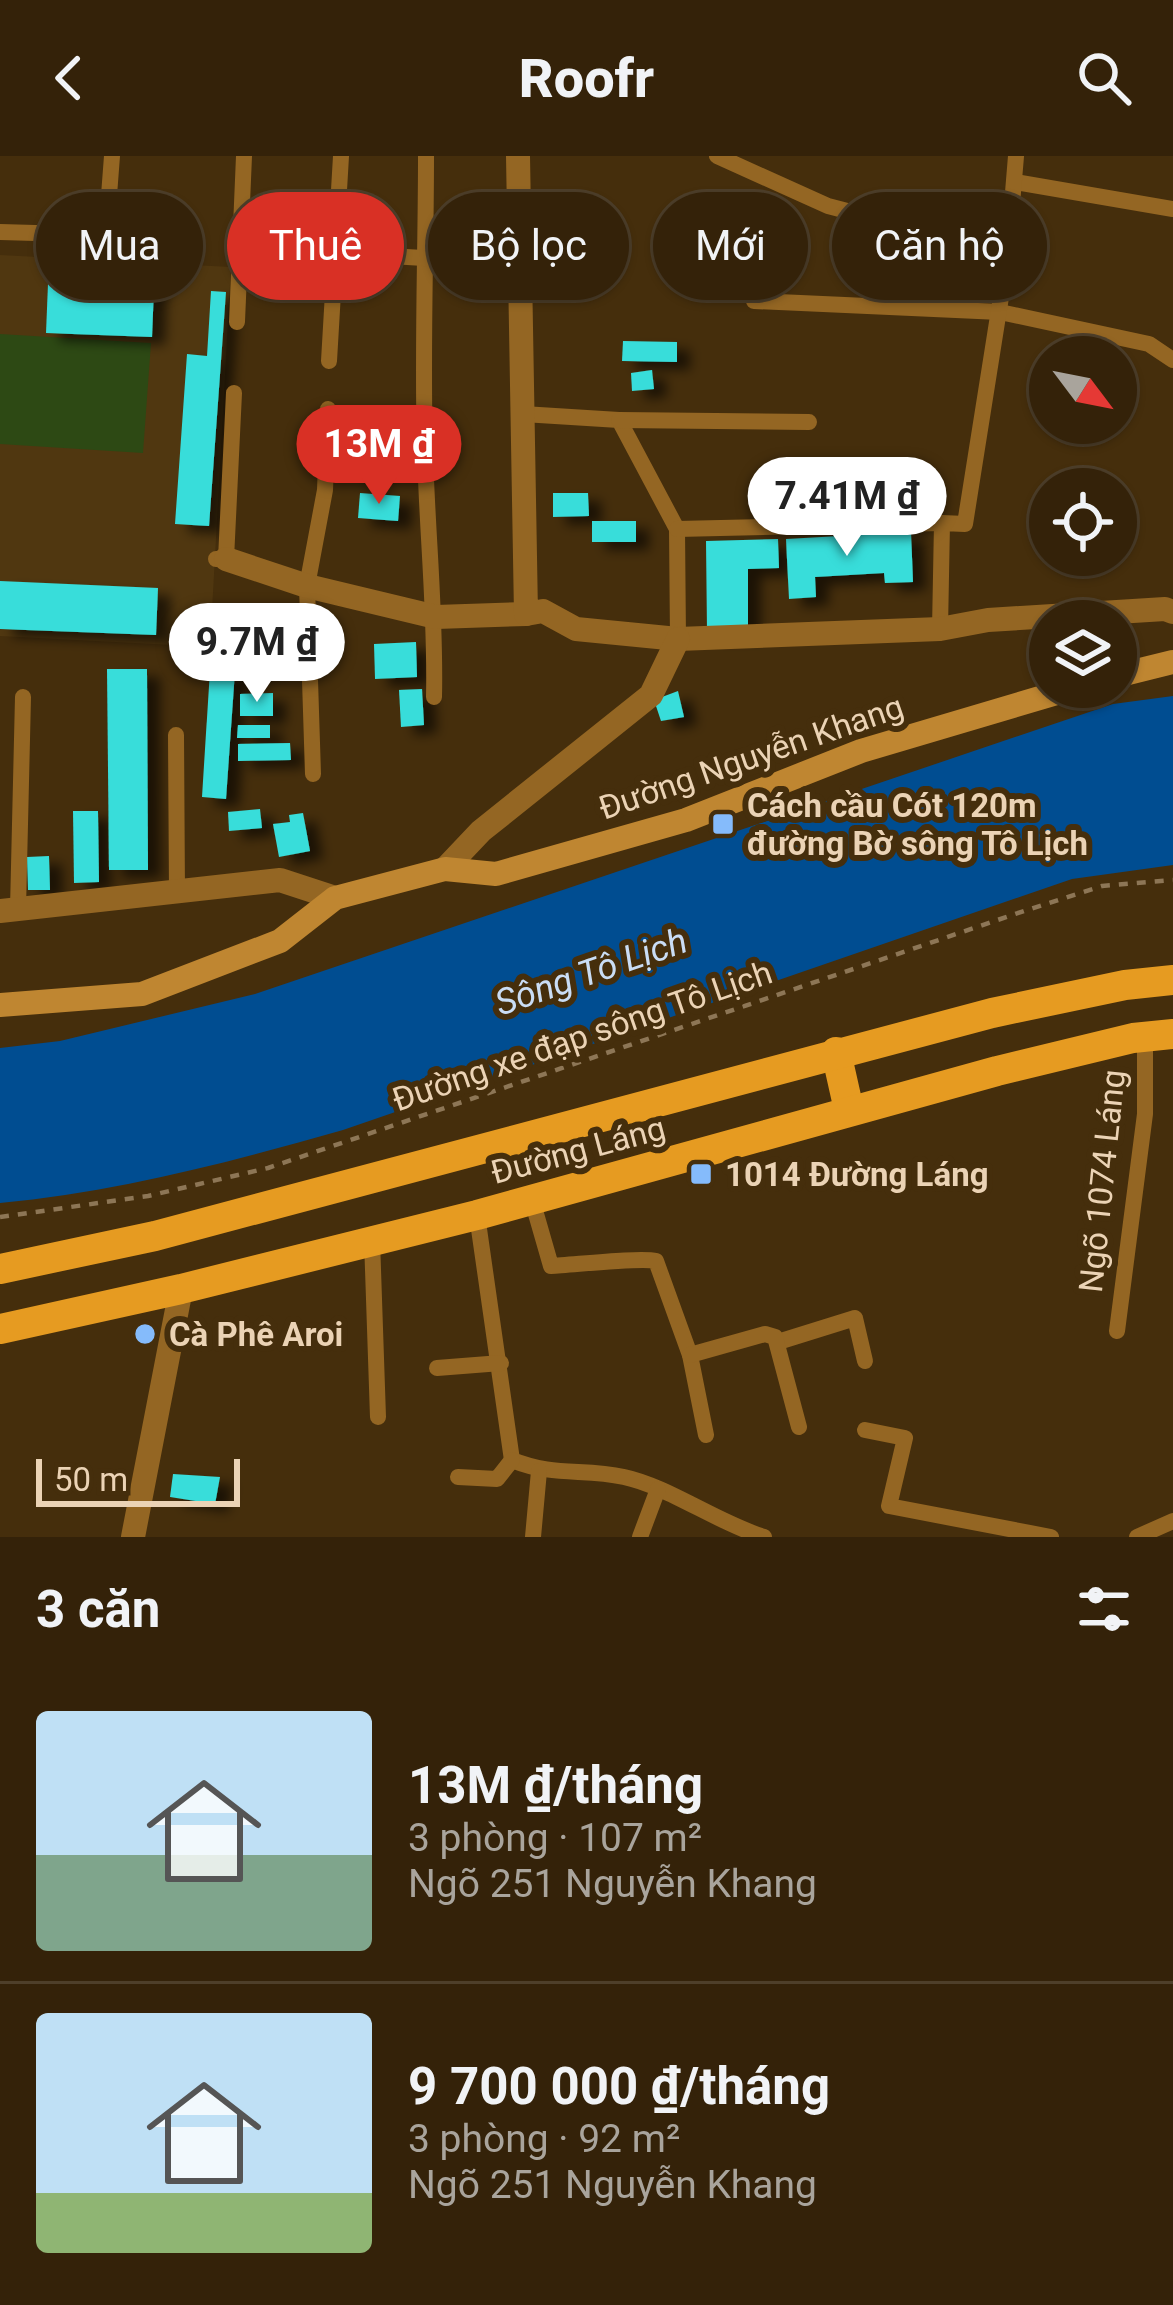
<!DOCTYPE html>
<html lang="vi">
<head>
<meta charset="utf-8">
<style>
	:root { --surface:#342209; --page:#3f2f17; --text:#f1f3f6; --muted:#a9a49c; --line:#4e3f2a; --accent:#d93025 }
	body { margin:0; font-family:Roboto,sans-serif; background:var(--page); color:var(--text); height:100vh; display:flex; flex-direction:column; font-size:45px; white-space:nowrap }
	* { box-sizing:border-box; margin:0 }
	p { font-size:39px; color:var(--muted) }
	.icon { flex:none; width:66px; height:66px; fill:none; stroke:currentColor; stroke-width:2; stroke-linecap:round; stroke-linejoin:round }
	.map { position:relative; height:1381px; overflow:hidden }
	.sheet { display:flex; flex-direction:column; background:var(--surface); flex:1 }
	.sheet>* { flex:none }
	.guide { position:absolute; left:36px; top:36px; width:1101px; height:108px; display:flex; gap:24px }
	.needle { width:78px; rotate:122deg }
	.tools { position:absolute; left:1029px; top:180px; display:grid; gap:24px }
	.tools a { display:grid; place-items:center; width:108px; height:108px; border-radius:50%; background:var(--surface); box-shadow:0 3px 9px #0004,0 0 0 3px var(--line); font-size:60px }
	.scale { position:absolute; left:36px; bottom:30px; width:204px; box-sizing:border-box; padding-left:12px; border:6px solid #ebd3b5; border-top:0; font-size:33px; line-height:42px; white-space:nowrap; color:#ebd3b5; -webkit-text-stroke:9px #452e0c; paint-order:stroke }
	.price { position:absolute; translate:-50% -102px; padding:0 27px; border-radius:42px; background:#fff; color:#222; font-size:39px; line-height:78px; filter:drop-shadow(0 3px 6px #0008) }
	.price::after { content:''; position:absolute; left:50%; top:72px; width:36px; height:27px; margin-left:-18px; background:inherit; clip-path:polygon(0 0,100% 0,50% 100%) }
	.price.current { background:var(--accent); color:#fff }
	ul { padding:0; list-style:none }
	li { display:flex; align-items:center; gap:36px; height:300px; padding:0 36px }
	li+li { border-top:3px solid var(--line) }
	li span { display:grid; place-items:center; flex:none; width:336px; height:240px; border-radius:12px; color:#555 }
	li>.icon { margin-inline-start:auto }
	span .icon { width:144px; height:144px; fill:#fffc; stroke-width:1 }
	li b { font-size:51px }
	h2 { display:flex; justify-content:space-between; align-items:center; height:144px; padding:0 36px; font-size:51px }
	.tag { padding:0 42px; border-radius:54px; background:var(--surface); box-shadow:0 3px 9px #0004,0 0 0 3px var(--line); font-size:42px; line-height:108px }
	.tag.current { background:var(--accent); color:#fff }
	header { display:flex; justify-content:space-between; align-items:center; height:156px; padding:0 36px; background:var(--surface); font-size:54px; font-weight:800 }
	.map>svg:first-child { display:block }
</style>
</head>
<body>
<header><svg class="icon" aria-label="back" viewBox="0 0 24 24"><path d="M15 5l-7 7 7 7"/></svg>Roofr<svg class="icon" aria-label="search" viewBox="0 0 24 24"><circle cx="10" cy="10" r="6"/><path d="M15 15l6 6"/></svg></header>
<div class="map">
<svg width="1173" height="1381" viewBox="0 0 1173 1381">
	<defs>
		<filter id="shadow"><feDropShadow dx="13" dy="8" stdDeviation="6" flood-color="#0009"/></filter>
	</defs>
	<rect width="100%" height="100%" fill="#452e0c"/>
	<!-- built -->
	<path fill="#503710" d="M 0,99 L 231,111 L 210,491 L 0,480 Z"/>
	<!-- green -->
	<path fill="#2d4914" d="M 0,178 L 151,187 L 143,297 L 0,288 Z"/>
	<!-- water -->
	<path fill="#004d91" d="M 1173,540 L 1173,709 L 1072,723 L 343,974 C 230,1006 118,1036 0,1047 L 0,892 L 60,885 L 255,838 L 1113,548 Z"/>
	<!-- building -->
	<g fill="#37ddda" filter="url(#shadow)">
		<path d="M 49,103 L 155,108 L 152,181 L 46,177 Z"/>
		<path d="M 211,135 L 226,136 L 209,370 L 175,368 L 187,198 L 207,200 Z"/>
		<path d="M 623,185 L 677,186 L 677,206 L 622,205 Z"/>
		<path d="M 652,214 L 654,233 L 632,235 L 631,217 Z"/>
		<path d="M 360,337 L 400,340 L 398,365 L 358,362 Z"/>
		<path d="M 553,337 L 588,337 L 589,360 L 553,361 Z"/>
		<rect x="592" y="365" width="44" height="21"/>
		<path d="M 911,376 L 913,426 L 885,427 L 884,417 L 815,421 L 816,441 L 789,443 L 786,383 Z"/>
		<path d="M 778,383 L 779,412 L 748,413 L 748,475 L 707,476 L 706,385 Z"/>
		<path d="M 0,425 L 158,432 L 156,479 L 0,473 Z"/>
		<path d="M 416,486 L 417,521 L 375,523 L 374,488 Z"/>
		<path d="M 229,496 L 273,498 L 273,512 L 229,509 Z"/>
		<path d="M 107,513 L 147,513 L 148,714 L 109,714 Z"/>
		<path d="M 210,514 L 235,515 L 226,643 L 202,641 Z"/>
		<path d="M 422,533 L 424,569 L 401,571 L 399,534 Z"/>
		<path d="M 678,535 L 684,561 L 661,565 L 654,544 Z"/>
		<path d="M 273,537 L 273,560 L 240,560 L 240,538 Z"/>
		<path d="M 238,569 L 270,569 L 270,582 L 237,582 Z"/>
		<path d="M 290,587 L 291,604 L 238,605 L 238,588 Z"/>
		<path d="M 260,653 L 262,672 L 229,675 L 228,656 Z"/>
		<path d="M 73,655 L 98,655 L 99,726 L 74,727 Z"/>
		<path d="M 303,657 L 310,695 L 279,701 L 273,668 L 290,666 L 289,659 Z"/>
		<path d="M 49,700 L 50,734 L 28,734 L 27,701 Z"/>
		<path d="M 173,1318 L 220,1321 L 215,1348 L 170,1341 Z"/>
	</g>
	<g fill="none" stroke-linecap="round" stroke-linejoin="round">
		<!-- path -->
		<path stroke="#8d7656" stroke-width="4.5" stroke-dasharray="9 9" stroke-linecap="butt" d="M 0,1061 L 148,1040 L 268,1012 L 1024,755 L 1102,730 L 1173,724"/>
		<!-- service -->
		<g stroke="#946623" stroke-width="16">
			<path d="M 426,0 C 426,98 422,196 425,294 C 427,377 436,458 434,541"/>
			<path d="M 717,0 L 828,50 L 1008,97"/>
			<path d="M 1015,26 L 1173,53"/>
			<path d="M 0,76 L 106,79 L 112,0"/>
			<path d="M 241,91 L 521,108"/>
			<path d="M 754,145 L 1000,156 L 1149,188 L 1173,204"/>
			<path d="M 237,166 L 244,0"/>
			<path d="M 329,205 L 341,0"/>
			<path d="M 523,258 L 619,264 L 677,373 L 678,483"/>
			<path d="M 619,264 L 809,266"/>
			<path d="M 677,373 L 942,367"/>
			<path d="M 216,403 L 226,403 L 234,237"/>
			<path d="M 940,473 L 942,367 L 965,368 L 1008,97 L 1016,0"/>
			<path d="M 176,579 L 177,736"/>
			<path d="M 313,618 L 307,430 L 325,334 L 328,253"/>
			<path d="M 18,753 L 23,541"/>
			<path d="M 532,1044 L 551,1110 C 573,1109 641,1101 656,1105 L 690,1199 L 706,1279"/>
			<path d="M 477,1059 L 512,1304 C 554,1321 583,1312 624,1321 C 667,1330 718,1367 764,1381"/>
			<path d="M 372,1084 L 378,1261"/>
			<path d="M 1117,1175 L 1145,958 L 1145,881"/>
			<path d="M 778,1186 L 855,1162 L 865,1205"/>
			<path d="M 690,1199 L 765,1178 L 775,1181 L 799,1271"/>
			<path d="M 437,1212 L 501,1207"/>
			<path d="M 865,1274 L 905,1282 L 889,1350 L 1051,1381"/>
			<path d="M 458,1321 L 497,1323 L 512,1304"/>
			<path d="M 533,1381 L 539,1315"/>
			<path d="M 640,1381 L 658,1333"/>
			<path d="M 1137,1381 L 1173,1365"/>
		</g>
		<!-- minor -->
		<g stroke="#946623" stroke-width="24">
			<path d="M 226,403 L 307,430 L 436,461 L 526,458"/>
			<path d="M 0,755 L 280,724 L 335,742"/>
		</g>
		<!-- tertiary -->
		<g stroke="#946623" stroke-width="24">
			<path d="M 518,0 L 526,458 L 543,455 L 576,473 L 678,483 L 940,473 L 988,464 L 1165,453 L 1173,456"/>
			<path d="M 445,713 L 481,675 L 651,539 L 678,483"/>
			<path d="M 133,1381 L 181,1133"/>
		</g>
		<!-- secondary -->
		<g stroke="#bf8631" stroke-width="24">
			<path d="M 1116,520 L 1173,506"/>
			<path d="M 0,849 L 142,838 L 280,785 L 335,742 L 445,713 L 496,718 L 686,664 L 861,595 L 1077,531"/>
		</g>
		<!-- primary -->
		<g stroke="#e69b21" stroke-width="30">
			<path d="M 836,896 L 849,954"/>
			<path d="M 0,1113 L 155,1080 L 992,857 L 1125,829 L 1173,824"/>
			<path d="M 0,1173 L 181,1133 L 477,1059 L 997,915 L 1133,882 L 1173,878"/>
		</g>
	</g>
	<!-- markers -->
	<g fill="#85bbfb" stroke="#452e0c" stroke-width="4.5">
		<rect x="711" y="656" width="24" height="24" rx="6"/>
		<rect x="689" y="1006" width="24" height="24" rx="6"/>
		<circle cx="145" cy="1178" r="12"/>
	</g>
	<g text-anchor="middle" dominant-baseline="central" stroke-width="12" stroke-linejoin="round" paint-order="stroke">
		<!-- street labels -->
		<g font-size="33" fill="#ebd3b5" stroke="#452e0c">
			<text transform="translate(751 601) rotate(-19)">Đường Nguyễn Khang</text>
			<text transform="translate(582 880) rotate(-19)">Đường xe đạp sông Tô Lịch</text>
			<text transform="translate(578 994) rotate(-15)">Đường Láng</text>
			<text transform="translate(1102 1025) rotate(-84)">Ngõ 1074 Láng</text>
		</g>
		<!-- poi labels -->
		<g font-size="33" font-weight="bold" fill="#ebd3b5" stroke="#452e0c" text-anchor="start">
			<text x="747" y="649">Cách cầu Cót 120m<tspan x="747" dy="38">đường Bờ sông Tô Lịch</tspan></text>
			<text x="725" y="1018">1014 Đường Láng</text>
			<text x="169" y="1178">Cà Phê Aroi</text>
		</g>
		<!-- water labels -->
		<g font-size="36" font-style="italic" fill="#caddf5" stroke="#452e0c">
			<text transform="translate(591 816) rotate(-19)">Sông Tô Lịch</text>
		</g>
	</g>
</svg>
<div class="tools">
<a><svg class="needle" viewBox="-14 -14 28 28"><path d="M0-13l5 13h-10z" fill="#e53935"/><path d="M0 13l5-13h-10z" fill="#a9a49c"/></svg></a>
<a><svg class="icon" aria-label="locate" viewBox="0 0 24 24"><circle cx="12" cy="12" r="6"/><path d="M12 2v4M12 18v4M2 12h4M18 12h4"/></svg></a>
<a><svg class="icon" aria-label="layers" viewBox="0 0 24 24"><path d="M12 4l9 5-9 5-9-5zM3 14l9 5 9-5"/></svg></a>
</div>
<div class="scale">50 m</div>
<b class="price current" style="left:379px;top:351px">13M ₫</b>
<b class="price" style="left:847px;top:403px">7.41M ₫</b>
<b class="price" style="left:257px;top:549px">9.7M ₫</b>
<div class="guide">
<a class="tag">Mua</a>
<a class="tag current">Thuê</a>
<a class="tag">Bộ lọc</a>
<a class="tag">Mới</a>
<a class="tag">Căn hộ</a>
</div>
</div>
<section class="sheet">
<h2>3 căn<svg class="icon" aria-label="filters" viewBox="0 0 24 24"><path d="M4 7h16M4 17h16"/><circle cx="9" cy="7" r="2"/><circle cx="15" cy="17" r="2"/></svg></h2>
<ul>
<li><span style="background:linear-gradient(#bfe0f5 60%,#7fa58c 0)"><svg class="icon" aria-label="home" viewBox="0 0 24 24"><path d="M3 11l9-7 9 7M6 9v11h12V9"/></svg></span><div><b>13M ₫/tháng</b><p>3 phòng · 107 m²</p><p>Ngõ 251 Nguyễn Khang</p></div></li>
<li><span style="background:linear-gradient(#bfe0f5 75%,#8fb573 0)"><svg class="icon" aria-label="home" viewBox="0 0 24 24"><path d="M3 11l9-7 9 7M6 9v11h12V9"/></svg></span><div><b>9 700 000 ₫/tháng</b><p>3 phòng · 92 m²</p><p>Ngõ 251 Nguyễn Khang</p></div></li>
</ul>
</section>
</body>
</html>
